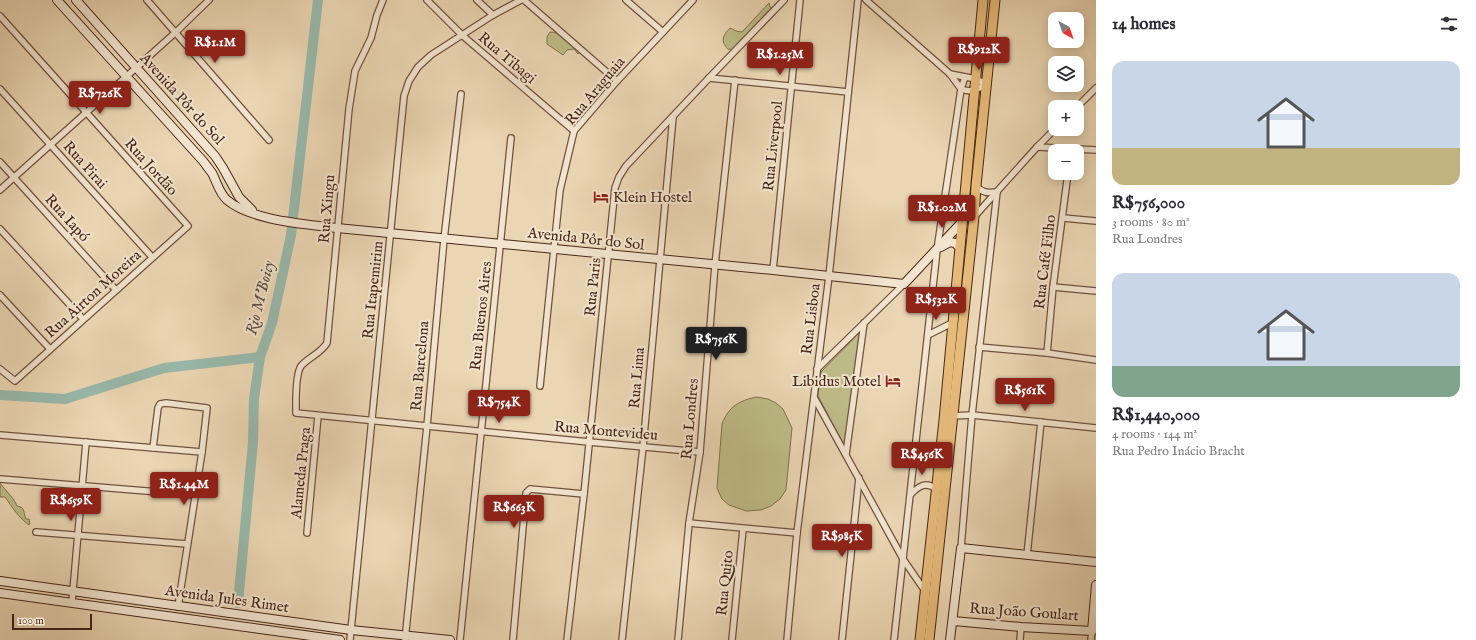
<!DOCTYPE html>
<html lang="en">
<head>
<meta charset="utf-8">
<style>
	:root { --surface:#fff; --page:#f7f7f7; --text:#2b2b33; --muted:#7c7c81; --accent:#8f2418 }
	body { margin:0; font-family:"IM FELL English",serif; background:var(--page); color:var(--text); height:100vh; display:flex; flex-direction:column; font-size:15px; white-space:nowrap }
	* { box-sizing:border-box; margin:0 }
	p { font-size:13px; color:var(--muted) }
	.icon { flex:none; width:22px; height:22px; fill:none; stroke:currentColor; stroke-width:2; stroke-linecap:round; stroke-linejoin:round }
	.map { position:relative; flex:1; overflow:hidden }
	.sheet { display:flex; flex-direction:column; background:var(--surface); width:380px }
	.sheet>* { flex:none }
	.needle { width:26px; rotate:140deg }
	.tools { position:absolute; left:1048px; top:12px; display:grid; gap:8px }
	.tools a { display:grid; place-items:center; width:36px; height:36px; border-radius:8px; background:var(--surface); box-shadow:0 2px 10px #0003; font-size:20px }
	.scale { position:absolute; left:12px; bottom:10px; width:80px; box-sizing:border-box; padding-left:4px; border:2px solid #472618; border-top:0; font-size:11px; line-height:14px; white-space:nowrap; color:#472618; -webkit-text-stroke:3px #f2e4ce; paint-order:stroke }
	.price { position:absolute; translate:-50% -34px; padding:0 9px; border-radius:4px; background:var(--accent); color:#fff; font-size:13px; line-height:26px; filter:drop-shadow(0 1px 2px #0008) }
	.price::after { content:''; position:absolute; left:50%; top:24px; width:12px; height:9px; margin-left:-6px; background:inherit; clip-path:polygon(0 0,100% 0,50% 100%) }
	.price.selected { background:#222; color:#fff }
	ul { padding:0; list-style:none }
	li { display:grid; align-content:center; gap:8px; height:212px; padding:0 16px }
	li span { display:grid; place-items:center; height:124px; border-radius:12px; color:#555 }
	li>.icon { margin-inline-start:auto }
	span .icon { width:72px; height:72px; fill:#fffc; stroke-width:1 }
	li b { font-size:17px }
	h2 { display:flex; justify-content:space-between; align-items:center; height:48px; padding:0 16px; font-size:17px }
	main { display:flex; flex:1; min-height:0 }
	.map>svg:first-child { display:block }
</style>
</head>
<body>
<main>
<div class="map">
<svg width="1096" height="640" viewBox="0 0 1096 640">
	<rect width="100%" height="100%" fill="#ebd6b3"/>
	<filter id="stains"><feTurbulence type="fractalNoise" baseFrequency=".005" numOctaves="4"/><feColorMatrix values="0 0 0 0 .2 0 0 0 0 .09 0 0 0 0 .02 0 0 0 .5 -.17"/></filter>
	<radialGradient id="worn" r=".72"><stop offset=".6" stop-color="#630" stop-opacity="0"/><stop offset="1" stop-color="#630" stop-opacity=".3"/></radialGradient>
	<!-- green -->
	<g fill="#bdbc88" stroke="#827150">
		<path d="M 769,3 L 771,10 L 735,50 L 728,49 C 720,41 723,35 730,28 L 736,31 L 742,32 Z"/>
		<path d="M 550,32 C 561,32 576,41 583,50 L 578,54 L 574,49 L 567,50 L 563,55 L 547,44 L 547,37 Z"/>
		<path d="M 860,332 L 845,447 L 818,396 L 821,372 Z"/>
		<path d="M 756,397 L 768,399 L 776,403 L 783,409 L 792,428 L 786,490 L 780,499 L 771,506 L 761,510 L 746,511 L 729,505 L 722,499 L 717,488 L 722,424 C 729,406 739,401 756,397 Z"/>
		<path d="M 0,483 C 5,490 14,498 17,506 C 26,507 23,514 26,519 L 29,519 L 30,523 L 29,525 C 19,518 12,507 5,497 L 0,497 Z"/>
	</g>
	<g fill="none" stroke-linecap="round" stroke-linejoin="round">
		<!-- river -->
		<g stroke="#98b9ac" stroke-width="10">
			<path d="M 0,395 L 65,399 L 164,368 L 260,357"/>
			<path d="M 238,603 L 253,442 L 254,399 L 260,357 L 272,323 L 291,235 L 318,0"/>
		</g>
		<!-- street casing -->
		<g stroke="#70523f" stroke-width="8">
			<g id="street">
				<path d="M 147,0 L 269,140"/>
				<path d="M 383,0 L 377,15 L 371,38 L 355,71 L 349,109 L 327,343 C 320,354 309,357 301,366 C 295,375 296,402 296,413 L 589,442 L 700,452"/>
				<path d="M 427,0 L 463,36 L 574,131"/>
				<path d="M 477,0 L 493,15"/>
				<path d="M 524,0 L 617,81"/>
				<path d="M 626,0 L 663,32"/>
				<path d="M 866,0 L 950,74 L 961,89"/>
				<path d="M 0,16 L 188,226 L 15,381 L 0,369"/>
				<path d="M 950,74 L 976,79 L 986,84"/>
				<path d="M 709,78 L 848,92"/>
				<path d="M 0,89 L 152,257"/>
				<path d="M 961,89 C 973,93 976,90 986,84"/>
				<path d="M 1077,107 L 1096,88"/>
				<path d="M 1037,147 L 1096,150"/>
				<path d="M 0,162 L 116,290"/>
				<path d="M 976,186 C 983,193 987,193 997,192"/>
				<path d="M 0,190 L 176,32 L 209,0"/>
				<path d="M 974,217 L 1037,147 L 1055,129"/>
				<path d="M 1063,218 L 1096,221"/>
				<path d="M 0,229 L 83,319"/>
				<path d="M 773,270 L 800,0"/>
				<path d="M 1053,287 L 1096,291"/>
				<path d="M 0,295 L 50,349"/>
				<path d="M 928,335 L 952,323"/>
				<path d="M 979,347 L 1047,353 L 1096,360"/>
				<path d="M 1047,353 L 1053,287 L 1068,173"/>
				<path d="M 817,369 L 904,284"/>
				<path d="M 540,386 L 560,190 L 574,131 L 617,81 L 693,0"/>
				<path d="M 815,399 L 903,559 L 925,591"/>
				<path d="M 952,416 L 972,415 L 1096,428"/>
				<path d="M 0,435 L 202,452"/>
				<path d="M 153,448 L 158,408 L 160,404 L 166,403 L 207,408 L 202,452 L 178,607"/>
				<path d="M 846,454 L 864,323"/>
				<path d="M 0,479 L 195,495"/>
				<path d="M 911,494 C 919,486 926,481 936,489"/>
				<path d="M 689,523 L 797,533"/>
				<path d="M 36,532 L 187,544"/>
				<path d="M 307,533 L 318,416"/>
				<path d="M 961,548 L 972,415 L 997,192"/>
				<path d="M 1027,555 L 1041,422"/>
				<path d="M 72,602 L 86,442"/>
				<path d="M 350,640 L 404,96 L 409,81 L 418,67 L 431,55 L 493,15 L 521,0"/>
				<path d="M 405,640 L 427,426 L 444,239 L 461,94"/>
				<path d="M 460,640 L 511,138"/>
				<path d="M 513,640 L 526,493 L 530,489 L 584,494"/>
				<path d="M 567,640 L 584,494 L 615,188 L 619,177 L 626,166 L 709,78 L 784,0"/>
				<path d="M 622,640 L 643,447 L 673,117"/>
				<path d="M 678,640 L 689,523 L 700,452 L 715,265 L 735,80"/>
				<path d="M 732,640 L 743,529"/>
				<path d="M 787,640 L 797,533 L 829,276 L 858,0"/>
				<path d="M 842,640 L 859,478"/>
				<path d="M 894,640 L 937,250 L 961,89 L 965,77"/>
				<path d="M 1020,640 L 1021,627"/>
				<path d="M 1091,640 L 1092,631"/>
			</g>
		</g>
		<!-- secondary casing -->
		<g stroke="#472618" stroke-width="10">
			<g id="secondary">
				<path d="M 57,0 L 203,161 C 206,165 209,169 212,173 C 217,182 219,193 227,200 C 252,221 306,224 337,228 L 773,270 L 904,284 L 961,223"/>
				<path d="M 76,0 L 215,156 L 223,168 L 239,197 L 252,210"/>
				<path d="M 941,247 L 950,242 L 955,243 L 959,247"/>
				<path d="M 0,581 L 351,630 L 450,640"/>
				<path d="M 0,593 L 340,640"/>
				<path d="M 953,621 L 1021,627 L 1092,631"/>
				<path d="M 1092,631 L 1096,585"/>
				<path d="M 950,640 L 961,548 L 1096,562"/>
			</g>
		</g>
		<!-- primary casing -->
		<g stroke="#472618" stroke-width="11">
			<g id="primary">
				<path d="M 920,640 L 944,420 L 983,0"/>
				<path d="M 929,640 L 974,217 L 976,186 L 995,0"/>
			</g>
		</g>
		<!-- street -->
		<use href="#street" stroke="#f2e4ce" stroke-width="5.5"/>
		<!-- secondary -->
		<use href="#secondary" stroke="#f2e4ce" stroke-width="8"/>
		<!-- primary -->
		<use href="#primary" stroke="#e6bb7a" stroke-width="9"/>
	</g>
	<!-- icons -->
	<defs>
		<g id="hotel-bare" transform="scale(1.2)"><path d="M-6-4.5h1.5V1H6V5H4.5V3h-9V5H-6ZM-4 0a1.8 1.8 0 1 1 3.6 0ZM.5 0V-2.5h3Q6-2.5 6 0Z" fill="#8f2418" stroke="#f2e4ce" stroke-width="2.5" paint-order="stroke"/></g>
	</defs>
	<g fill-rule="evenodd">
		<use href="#hotel-bare" x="601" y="197"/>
		<use href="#hotel-bare" x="893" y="381"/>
	</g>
	<g text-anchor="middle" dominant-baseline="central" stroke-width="4" stroke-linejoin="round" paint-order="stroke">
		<!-- street labels -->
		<g font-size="15" fill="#472618" stroke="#f2e4ce">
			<text transform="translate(507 58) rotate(40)">Rua Tibagi</text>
			<text transform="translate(595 91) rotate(-50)">Rua Araguaia</text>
			<text transform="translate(182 99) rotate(48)">Avenida Pôr do Sol</text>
			<text transform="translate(773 146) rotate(-84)">Rua Liverpool</text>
			<text transform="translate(85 165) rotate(48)">Rua Pirai</text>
			<text transform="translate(151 167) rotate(48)">Rua Jordão</text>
			<text transform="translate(327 209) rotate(-85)">Rua Xingu</text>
			<text transform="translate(67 218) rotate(48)">Rua Iapó</text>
			<text transform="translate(586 239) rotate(6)">Avenida Pôr do Sol</text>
			<text transform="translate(1045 262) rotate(-83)">Rua Café Filho</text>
			<text transform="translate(593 287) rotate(-84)">Rua Paris</text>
			<text transform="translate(373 290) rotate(-84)">Rua Itapemirim</text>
			<text transform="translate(93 294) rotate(-42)">Rua Airton Moreira</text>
			<text transform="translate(481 316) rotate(-84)">Rua Buenos Aires</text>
			<text transform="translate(811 319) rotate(-83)">Rua Lisboa</text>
			<text transform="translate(420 366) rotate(-85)">Rua Barcelona</text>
			<text transform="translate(637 378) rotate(-85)">Rua Lima</text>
			<text transform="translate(690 419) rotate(-85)">Rua Londres</text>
			<text transform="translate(606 431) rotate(5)">Rua Montevideu</text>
			<text transform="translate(301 473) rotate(-84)">Alameda Praga</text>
			<text transform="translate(725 583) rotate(-84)">Rua Quito</text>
			<text transform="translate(227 599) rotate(8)">Avenida Jules Rimet</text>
			<text transform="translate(1024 612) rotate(4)">Rua João Goulart</text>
		</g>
		<!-- poi labels -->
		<g font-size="15" fill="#472618" stroke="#f2e4ce" text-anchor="start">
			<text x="613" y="197">Klein Hostel</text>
			<text x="881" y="381" text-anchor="end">Libidus Motel</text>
		</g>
		<!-- water labels -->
		<g font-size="16" font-style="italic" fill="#5b4b3d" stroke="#f2e4ce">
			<text transform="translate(261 298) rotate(-76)">Rio M'Boicy</text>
		</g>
	</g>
	<rect width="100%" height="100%" filter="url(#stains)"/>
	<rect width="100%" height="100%" fill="url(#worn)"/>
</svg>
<div class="tools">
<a><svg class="needle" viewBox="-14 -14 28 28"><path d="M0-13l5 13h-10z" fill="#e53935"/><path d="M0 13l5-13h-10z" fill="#7c7c81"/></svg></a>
<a><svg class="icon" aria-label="layers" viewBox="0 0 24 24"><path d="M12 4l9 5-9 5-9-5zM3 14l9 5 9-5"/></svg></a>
<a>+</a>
<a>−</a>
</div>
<div class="scale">100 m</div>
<b class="price" style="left:215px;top:64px">R$1.1M</b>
<b class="price" style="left:979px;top:71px">R$912K</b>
<b class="price" style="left:780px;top:76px">R$1.25M</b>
<b class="price" style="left:100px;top:115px">R$726K</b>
<b class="price" style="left:942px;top:229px">R$1.02M</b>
<b class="price" style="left:936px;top:321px">R$532K</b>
<b class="price selected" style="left:716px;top:361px">R$756K</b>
<b class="price" style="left:1025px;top:412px">R$561K</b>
<b class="price" style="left:499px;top:424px">R$754K</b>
<b class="price" style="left:922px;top:476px">R$456K</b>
<b class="price" style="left:184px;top:506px">R$1.44M</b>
<b class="price" style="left:71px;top:522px">R$659K</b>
<b class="price" style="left:514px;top:529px">R$663K</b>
<b class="price" style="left:842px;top:558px">R$985K</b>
</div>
<section class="sheet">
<h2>14 homes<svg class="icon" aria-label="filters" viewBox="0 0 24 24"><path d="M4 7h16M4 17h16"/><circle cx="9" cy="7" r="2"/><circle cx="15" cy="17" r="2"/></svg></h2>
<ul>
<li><span style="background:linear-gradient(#c9d6e8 70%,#c2b280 0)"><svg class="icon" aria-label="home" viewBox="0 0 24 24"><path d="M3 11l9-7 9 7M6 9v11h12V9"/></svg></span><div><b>R$756,000</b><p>3 rooms · 80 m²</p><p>Rua Londres</p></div></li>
<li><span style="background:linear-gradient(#c9d6e8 75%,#7fa58c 0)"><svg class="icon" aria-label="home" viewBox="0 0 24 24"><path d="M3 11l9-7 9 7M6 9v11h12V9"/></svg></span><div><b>R$1,440,000</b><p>4 rooms · 144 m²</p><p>Rua Pedro Inácio Bracht</p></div></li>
</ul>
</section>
</main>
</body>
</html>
